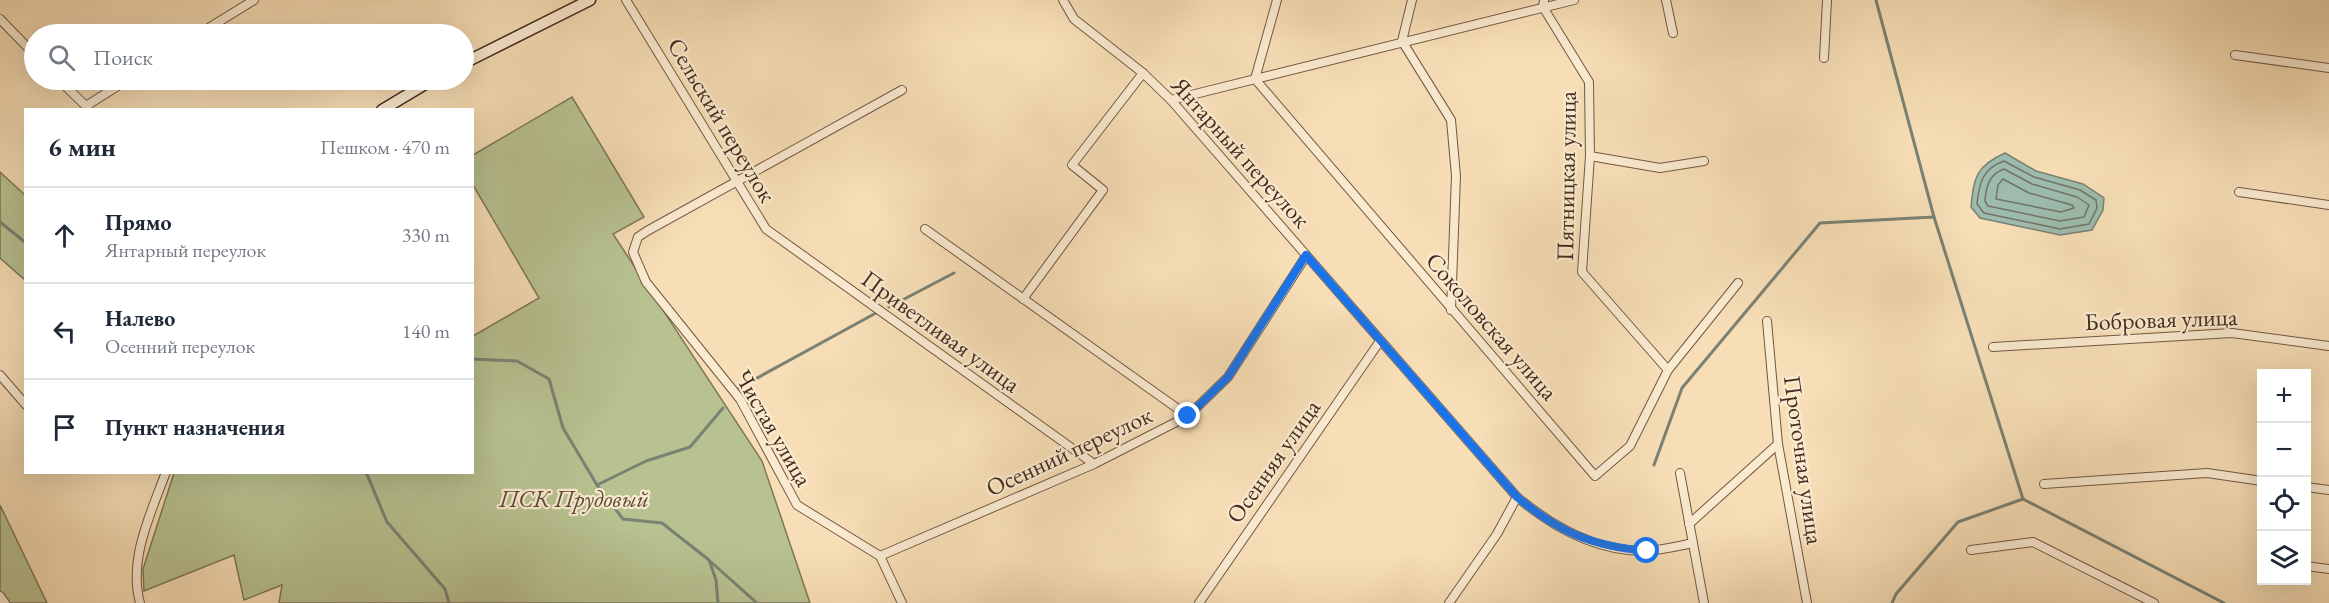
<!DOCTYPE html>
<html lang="ru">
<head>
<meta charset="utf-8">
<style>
	body { margin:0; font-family:"EB Garamond",serif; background:#f2f2f3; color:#1f2937 }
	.controls { position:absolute; right:18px; bottom:18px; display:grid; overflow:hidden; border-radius:0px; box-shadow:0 6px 24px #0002 }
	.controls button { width:54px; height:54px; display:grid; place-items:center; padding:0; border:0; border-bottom:2px solid #e0e1e3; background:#fff; color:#1f2937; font:30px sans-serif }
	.stop { position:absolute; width:18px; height:18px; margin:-14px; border:4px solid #1a73e8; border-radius:50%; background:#fff }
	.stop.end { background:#1a73e8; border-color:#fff; box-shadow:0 2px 6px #0008 }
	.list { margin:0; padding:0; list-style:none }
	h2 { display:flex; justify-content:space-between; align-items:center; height:78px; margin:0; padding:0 24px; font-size:26px }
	h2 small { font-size:20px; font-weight:400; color:#747a83 }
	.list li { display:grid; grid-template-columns:39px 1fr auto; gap:18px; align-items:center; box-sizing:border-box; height:96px; padding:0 24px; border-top:2px solid #e0e1e3 }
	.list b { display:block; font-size:22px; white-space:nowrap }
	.list p { margin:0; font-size:20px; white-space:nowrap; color:#747a83 }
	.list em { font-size:20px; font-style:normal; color:#747a83 }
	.icon { flex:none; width:33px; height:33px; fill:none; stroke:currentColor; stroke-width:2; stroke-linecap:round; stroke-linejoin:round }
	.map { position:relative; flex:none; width:2329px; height:603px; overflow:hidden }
	.search { position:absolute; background:#fff; box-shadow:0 6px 24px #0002; left:24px; top:24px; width:450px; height:66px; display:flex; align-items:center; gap:15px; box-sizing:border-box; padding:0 21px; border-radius:33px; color:#747a83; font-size:22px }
	.panel { position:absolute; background:#fff; box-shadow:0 6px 24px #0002; left:24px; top:108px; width:450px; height:366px; border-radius:0px }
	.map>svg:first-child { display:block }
	.green { fill:#b8c291; stroke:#7e7757; stroke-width:1.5 }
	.water { fill:#9dbcae; stroke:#7a8274; stroke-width:1.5 }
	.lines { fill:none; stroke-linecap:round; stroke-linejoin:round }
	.shore { stroke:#717466; stroke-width:1.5 }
	.stream { stroke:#7a8274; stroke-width:3 }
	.street-casing { stroke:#725843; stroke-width:10 }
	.secondary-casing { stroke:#452c1d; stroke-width:13 }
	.street { stroke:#faead0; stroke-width:8 }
	.secondary { stroke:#faead0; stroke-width:10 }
	.route { stroke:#1a73e8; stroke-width:8 }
	.labels { text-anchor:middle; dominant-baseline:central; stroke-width:4.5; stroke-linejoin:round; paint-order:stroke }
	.street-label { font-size:24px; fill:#452c1d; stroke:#faead0 }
	.park-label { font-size:24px; font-style:italic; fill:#5c4a34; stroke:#faead0 }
</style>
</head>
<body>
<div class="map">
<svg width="2329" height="603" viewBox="0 0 2329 603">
	<rect width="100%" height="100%" fill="#f7deb6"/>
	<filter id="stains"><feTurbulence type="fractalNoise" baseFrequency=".00333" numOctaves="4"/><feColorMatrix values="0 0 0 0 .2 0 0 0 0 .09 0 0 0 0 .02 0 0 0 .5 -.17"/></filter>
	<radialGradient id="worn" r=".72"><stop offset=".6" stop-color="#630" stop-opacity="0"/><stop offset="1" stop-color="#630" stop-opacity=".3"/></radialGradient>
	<g class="green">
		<polygon points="572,97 644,217 613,234 762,461 810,603 279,603 282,585 244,600 234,555 144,591 143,569 174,473 472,472 473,336 539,298 473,185 473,155"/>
		<polygon points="0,172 25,195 25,280 0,258"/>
		<polygon points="0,505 47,603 0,603"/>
	</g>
	<path class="water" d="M2005,153L2036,171L2083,184L2104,198L2103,210L2092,230L2060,235L1980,218L1971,207C1974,177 1976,166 2005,153Z"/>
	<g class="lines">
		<g class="shore">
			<path d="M2004,161L2034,177L2080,190L2096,200L2097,208L2089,224L2060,229L1984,213L1977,204C1979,183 1983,168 2004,161Z"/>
			<path d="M2004,169L2032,184L2077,197L2089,205L2084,217L2060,221L1988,206L1985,201C1986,187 1989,174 2004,169Z"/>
			<polygon points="2003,179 2029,193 2072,205 2074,208 2061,212 1996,199 1998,185"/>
		</g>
		<g class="stream">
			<polyline points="1876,0 1934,217 2023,499 2224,603"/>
			<polyline points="0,222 26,243"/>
			<polyline points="889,307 954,273"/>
			<polyline points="472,359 517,361 549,379 563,428 597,485 623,519 662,523 709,560 716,580 718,603"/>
			<polyline points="737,389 876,313"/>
			<polyline points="1654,465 1682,388 1820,223 1934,217"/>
			<polyline points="366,472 387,522 445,589 449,603"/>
			<polyline points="597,485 646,461 690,447 723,408"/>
			<polyline points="711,562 757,603"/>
			<polyline points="1892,603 1896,594 1958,522 2023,499"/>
		</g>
		<defs>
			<g id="street">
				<polyline points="626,0 766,229 1094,464"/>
				<polyline points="1063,0 1074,19 1143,73"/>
				<polyline points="1277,0 1255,79 1595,476 1630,446 1668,370 1738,283"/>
				<polyline points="1412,0 1402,41 1451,120 1456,176 1451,310"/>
				<polyline points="1544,0 1543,7 1589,82 1590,156 1582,272 1668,370"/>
				<polyline points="1666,0 1673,33"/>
				<polyline points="0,19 34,54"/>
				<polyline points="199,34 254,0"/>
				<polyline points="2235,55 2329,68"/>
				<polyline points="1824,58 1827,0"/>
				<polyline points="59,80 88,108"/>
				<polyline points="902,90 647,231 638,237 633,252 646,282 740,399 797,505 880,556 902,603"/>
				<polyline points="1171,100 1574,0"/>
				<polyline points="86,106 127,80"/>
				<polyline points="1590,156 1660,168 1704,161"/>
				<polyline points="2239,192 2329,205"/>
				<polyline points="925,229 1188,416"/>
				<path d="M1023,299L1103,190L1072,165L1143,73L1171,100L1517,497C1554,528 1598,552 1647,551C1662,550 1678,546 1693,543"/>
				<polyline points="1767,321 1778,444 1807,603"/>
				<polyline points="1993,347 2232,333 2329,346"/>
				<polyline points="0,375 26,405"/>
				<polyline points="1680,473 1704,603"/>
				<polyline points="2044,484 2207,473 2262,481"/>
				<polyline points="2306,487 2329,490"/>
				<polyline points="1689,524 1778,444"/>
				<polyline points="1971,550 2033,542 2154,603"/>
				<polyline points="880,556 1094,464 1188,416 1228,377 1306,256"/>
				<polyline points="2306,566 2329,569"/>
				<polyline points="0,596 5,603"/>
				<path d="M140,603C128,559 151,513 166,472"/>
				<polyline points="1199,603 1380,341"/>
				<polyline points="1449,603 1497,534 1517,497"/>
			</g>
			<g id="secondary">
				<polyline points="464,63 590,0"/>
				<polyline points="382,110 432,80"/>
			</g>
		</defs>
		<use href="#street" class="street-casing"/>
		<use href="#secondary" class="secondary-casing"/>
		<use href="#street" class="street"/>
		<use href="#secondary" class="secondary"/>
	</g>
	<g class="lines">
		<path class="route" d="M1188,416L1228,377L1306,255L1517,497C1560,533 1592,546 1647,551"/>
	</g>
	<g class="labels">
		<g class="street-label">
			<text transform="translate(722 120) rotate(59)">Сельский переулок</text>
			<text transform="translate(1241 152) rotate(48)">Янтарный переулок</text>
			<text transform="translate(1566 176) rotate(-89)">Пятницкая улица</text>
			<text transform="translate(2161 319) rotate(-2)">Бобровая улица</text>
			<text transform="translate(1492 326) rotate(49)">Соколовская улица</text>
			<text transform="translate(941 331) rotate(36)">Приветливая улица</text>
			<text transform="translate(774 428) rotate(60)">Чистая улица</text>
			<text transform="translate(1069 451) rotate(-25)">Осенний переулок</text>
			<text transform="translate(1804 460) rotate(82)">Проточная улица</text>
			<text transform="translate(1273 461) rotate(-55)">Осенняя улица</text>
		</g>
		<g class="park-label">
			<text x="574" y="498">ПСК Прудовый</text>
		</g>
	</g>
	<rect width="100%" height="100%" filter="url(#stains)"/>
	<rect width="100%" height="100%" fill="url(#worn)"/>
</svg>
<div class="controls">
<button>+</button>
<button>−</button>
<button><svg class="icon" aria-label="locate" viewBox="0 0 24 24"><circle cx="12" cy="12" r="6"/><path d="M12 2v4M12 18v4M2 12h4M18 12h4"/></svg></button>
<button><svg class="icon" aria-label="layers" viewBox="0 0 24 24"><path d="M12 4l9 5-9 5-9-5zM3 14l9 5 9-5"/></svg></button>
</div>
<div class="stop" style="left:1647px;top:551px"></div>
<div class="stop end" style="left:1188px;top:416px"></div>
<div class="search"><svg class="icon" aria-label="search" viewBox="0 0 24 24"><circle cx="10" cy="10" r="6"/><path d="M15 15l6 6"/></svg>Поиск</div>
<section class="panel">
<h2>6 мин<small>Пешком · 470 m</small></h2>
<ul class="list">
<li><svg class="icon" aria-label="ahead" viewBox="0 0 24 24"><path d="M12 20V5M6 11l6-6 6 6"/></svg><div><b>Прямо</b><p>Янтарный переулок</p></div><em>330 m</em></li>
<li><svg class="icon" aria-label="left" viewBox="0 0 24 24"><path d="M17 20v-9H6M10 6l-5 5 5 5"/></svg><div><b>Налево</b><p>Осенний переулок</p></div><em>140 m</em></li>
<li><svg class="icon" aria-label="arrive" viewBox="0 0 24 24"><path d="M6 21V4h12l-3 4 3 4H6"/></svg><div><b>Пункт назначения</b></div></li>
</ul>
</section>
</div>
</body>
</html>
